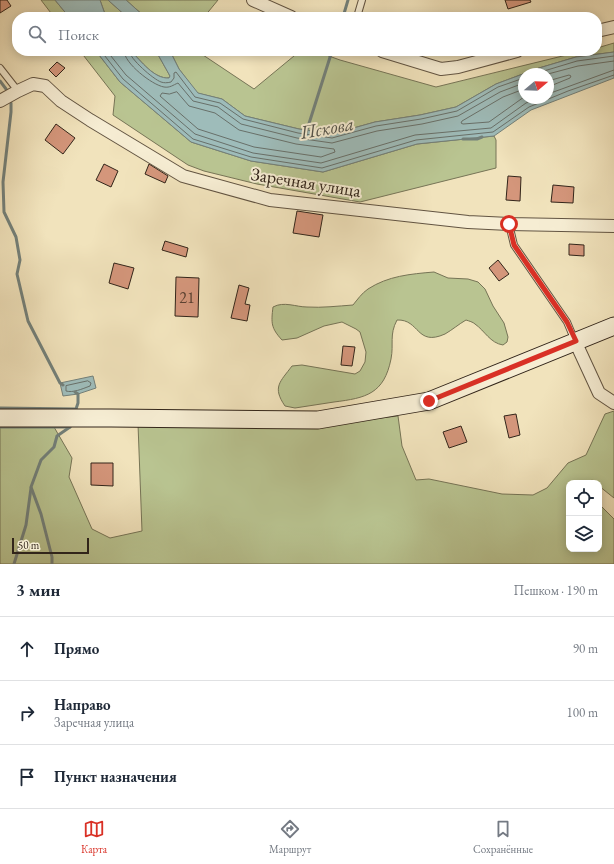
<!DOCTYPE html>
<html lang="ru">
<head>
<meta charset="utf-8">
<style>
	body { margin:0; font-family:"EB Garamond",serif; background:#f2f2f3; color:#1f2937 }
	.controls { position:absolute; right:12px; bottom:12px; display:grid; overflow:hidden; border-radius:8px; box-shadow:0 2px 10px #0003 }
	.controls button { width:36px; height:36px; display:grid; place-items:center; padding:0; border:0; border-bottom:1px solid #e0e1e3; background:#fff; color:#1f2937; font:20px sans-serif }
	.compass { position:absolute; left:518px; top:68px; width:36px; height:36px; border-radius:50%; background:#fff; box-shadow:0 2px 10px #0003; rotate:71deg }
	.scale { position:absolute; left:12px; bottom:10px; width:77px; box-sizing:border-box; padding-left:4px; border:2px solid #32251a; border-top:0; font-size:11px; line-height:14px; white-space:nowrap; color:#32251a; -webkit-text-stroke:3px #f6edd3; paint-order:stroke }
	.stop { position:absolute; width:12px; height:12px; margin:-9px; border:3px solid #d93025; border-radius:50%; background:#fff }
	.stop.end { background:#d93025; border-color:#fff; box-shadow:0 1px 4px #0008 }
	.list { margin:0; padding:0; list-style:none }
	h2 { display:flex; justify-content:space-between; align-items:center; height:52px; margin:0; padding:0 16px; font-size:17px }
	h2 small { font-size:13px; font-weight:400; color:#747a83 }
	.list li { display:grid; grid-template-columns:26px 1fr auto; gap:12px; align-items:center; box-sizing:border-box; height:64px; padding:0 16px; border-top:1px solid #e0e1e3 }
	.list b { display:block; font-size:15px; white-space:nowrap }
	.list p { margin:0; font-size:13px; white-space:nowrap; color:#747a83 }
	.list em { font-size:13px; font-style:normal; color:#747a83 }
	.icon { flex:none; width:22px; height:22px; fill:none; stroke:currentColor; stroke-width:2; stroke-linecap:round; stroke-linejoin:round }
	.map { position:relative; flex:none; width:614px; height:564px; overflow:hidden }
	.search { position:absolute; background:#fff; box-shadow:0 2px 10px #0003; left:12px; right:12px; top:12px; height:44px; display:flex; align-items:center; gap:10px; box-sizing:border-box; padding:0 14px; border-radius:16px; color:#747a83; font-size:15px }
	.sheet { height:244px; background:#fff }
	nav { display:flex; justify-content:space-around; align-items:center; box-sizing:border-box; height:56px; border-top:1px solid #e0e1e3; background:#fff; font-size:11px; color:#747a83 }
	nav a { display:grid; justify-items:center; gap:2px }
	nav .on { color:#d93025 }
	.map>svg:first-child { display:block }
	.green { fill:#b9c491; stroke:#767456 }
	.water { fill:#9ebcba; stroke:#73807a; fill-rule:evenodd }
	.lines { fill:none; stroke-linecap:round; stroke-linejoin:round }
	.shore { stroke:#68706a; stroke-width:1 }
	.stream { stroke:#73807a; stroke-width:3 }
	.building { fill:#d4967b; stroke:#32251a }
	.lane-casing { stroke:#625442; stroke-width:8 }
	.street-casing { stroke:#625442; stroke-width:14 }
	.secondary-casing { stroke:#32251a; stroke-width:19 }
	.lane { stroke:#f6edd3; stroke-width:6 }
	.street { stroke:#f6edd3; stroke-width:12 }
	.secondary { stroke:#f6edd3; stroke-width:17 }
	.route { stroke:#d93025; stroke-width:5 }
	.labels { text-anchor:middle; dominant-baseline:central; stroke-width:4; stroke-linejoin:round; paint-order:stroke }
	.number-label { font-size:16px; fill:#5a4132 }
	.street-label { font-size:18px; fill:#32251a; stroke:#f6edd3 }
	.water-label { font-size:19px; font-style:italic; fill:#52524a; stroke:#f6edd3 }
</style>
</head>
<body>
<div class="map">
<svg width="614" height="564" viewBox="0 0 614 564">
	<rect width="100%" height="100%" fill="#f1e3bc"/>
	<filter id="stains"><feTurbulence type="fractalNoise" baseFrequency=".005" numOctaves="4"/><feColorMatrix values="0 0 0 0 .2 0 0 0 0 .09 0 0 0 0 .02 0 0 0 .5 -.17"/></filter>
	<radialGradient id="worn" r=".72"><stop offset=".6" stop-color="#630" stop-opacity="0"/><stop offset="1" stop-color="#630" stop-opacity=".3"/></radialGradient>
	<g class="green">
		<polygon points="41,0 55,0 69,17 54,17"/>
		<polygon points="100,0 108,0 127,17 106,17"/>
		<polygon points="126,0 218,0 204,17 145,17"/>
		<polygon points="614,43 614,52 576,57 539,68 496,84 456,107 420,115 375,122 332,134 299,129 245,116 222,99 197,93 179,69 170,51 197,51 254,89 300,51 315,51 340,60 436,87 583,51 597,51 597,48"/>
		<polygon points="80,51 96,51 120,82 191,142 251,161 323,172 417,144 494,136 496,140 496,168 360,202 257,184 204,171 188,165 113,115 115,96"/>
		<path d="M131,51H156L170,76L169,78C154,79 141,61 131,51Z"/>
		<path d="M434,272L448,278L468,279L478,282L485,289L493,306L504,323L508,337L507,342L503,345C490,343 485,331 475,324C473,322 469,321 466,320C459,324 452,330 445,334C416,347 420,319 397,320C389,335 394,344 391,359C384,394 366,398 334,402C321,404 308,406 295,408L285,406C272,387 280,382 292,366L302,365L355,374L360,371L365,362L366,352L360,332L356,329L342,322L324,326L297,338L282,340C271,328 271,323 273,307C284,301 296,307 307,307C322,308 338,306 353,305C357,300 362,293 368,289C388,276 410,274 434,272Z"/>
		<polygon points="614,411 614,498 599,486 599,483 596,483 592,480 588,483 569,483 569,549 599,549 599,504 614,519 614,564 0,564 0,426 54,427 72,458 69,477 92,529 110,538 142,531 138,424 310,426 398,416 402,446 416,480 429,479 502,494 533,495 547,488 568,463 586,455 605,414"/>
	</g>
	<g class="water">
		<polygon points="55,0 100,0 106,17 69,17"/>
		<polygon points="108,0 126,0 145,17 127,17"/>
		<path d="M96,51H131C141,61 154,79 169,78L170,76L156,51H170L179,69L198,93L222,99L245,116L299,129L332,134L375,122L420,115L456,107L496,84L539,68L576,57L614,52V78L531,110L494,136L417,144L323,172L251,161L191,142L120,82ZM524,74H548V98H524Z"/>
		<polygon points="93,376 96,388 78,394 63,396 60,383"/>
	</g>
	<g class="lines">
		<g class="shore">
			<polyline points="101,51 123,79 193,139 251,157 322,168 416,140 493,132 529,107 568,91 614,75"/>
			<polyline points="107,51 126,75 195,134 253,153 321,163 415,135 491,128 526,103 537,98"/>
			<path d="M124,51C124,63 152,85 164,87C170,88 173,85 178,83L193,101L218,107L241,124L297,138L332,143L377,131L422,124L458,116L500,92L524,83"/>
			<path d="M129,51C130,59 153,79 161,82C164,83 167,83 171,82L174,78V73L176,72L195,97L220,103L243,119L298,133L332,138L376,126L421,119L457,111L498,87L524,78"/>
			<polyline points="534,74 577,61 614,56"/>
			<polyline points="548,74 578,66 614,61"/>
			<polyline points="548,81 569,75 571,76 570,78 548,87"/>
			<polyline points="524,89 503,97 462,121 461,123 463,124 489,122 524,97"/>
			<polygon points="177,92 189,106 215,113 239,130 296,144 334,149 335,152 321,157 254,147 198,129 160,96 162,93 169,94"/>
			<polyline points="548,94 614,70"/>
			<path d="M88,381L91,383L90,386C82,389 73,393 66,391V386Z"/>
		</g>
		<g class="stream">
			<polyline points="343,17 348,0"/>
			<polyline points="0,81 6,89"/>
			<polyline points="11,103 11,112 3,182 4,212 16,237 20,260 17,274 28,321 60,383 63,385"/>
			<polyline points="306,133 332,51"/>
			<polyline points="463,139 477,139 482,137"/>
			<polyline points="0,408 76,409 78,403 78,394 75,392"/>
			<polyline points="0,427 70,427"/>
			<polyline points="14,564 26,525 31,488"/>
			<polyline points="52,564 52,557 41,514 31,487 41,460 54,447 57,436 70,427"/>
		</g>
	</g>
	<g class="building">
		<polygon points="0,0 7,0 11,6 0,13"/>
		<polygon points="505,0 530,0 531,2 508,9"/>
		<polygon points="57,62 65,68 56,77 49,70"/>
		<polygon points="56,124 75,138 63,154 45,140"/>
		<polygon points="104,164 118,171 111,187 96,180"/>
		<polygon points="149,164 168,176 165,183 145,174"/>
		<polygon points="508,176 521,177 520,201 506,200"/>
		<polygon points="553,185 574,187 573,203 551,202"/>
		<polygon points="297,211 323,215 319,237 293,233"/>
		<polygon points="165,241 188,248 186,257 162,250"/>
		<polygon points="569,244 584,245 584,256 569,255"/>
		<polygon points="498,260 509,274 499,281 489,268"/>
		<polygon points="114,263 134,268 128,289 109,283"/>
		<polygon points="176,277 199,278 198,317 175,316"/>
		<polygon points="239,285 249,288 245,304 250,305 247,321 231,318"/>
		<polygon points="343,346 355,347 352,366 341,365"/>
		<polygon points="516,414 520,435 509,438 504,416"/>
		<polygon points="461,426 467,442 449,448 443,432"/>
		<polygon points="91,463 113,463 113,486 91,485"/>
	</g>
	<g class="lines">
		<defs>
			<g id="lane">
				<polyline points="357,17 362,0"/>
				<polyline points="0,68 18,91"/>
				<polyline points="509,224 514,245 567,322 575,341"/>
			</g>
			<g id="street">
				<polyline points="253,0 291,17"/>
				<polyline points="597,31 614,27"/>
				<polyline points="382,51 441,69 458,67 517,51"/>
				<polyline points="0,101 18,91 33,84 45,86 61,101 90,120 183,176 270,200 468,222 509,224 614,226"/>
				<polyline points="575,341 599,393 614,403"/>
			</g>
			<polyline id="secondary" points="0,418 111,418 318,420 429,401 614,326"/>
		</defs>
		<use href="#lane" class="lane-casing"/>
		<use href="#street" class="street-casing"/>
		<use href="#secondary" class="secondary-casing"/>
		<use href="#lane" class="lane"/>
		<use href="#street" class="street"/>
		<use href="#secondary" class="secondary"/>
	</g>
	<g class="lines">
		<polyline class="route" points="429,401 576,341 567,322 514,245 509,224"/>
	</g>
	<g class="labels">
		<g class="number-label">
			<text x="187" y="297">21</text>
		</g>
		<g class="street-label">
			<text transform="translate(306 182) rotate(9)">Заречная улица</text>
		</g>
		<g class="water-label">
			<text transform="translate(327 128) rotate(-10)">Пскова</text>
		</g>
	</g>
	<rect width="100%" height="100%" filter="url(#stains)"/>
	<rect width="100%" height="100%" fill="url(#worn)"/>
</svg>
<div class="controls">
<button><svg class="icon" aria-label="locate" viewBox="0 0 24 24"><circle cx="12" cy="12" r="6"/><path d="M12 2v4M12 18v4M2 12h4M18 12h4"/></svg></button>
<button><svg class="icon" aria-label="layers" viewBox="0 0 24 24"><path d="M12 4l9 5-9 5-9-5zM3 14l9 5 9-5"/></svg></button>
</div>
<svg class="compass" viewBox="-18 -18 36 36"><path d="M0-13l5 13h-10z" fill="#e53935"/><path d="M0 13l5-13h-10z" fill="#747a83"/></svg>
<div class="scale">50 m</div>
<div class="stop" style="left:509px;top:224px"></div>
<div class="stop end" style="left:429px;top:401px"></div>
<div class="search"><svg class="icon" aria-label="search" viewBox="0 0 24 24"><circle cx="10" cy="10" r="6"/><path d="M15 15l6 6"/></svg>Поиск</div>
</div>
<section class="sheet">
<h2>3 мин<small>Пешком · 190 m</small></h2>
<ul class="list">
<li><svg class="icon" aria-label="ahead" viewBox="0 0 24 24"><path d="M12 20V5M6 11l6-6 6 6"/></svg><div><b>Прямо</b></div><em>90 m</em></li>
<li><svg class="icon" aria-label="right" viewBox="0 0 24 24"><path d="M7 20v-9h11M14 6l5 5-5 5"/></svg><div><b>Направо</b><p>Заречная улица</p></div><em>100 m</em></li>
<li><svg class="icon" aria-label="arrive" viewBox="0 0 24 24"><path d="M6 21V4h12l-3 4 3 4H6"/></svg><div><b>Пункт назначения</b></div></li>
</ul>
</section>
<nav>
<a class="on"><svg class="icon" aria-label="map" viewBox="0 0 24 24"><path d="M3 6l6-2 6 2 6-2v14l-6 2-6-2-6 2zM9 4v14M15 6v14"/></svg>Карта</a>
<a><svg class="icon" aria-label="directions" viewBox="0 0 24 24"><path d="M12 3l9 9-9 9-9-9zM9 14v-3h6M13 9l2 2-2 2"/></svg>Маршрут</a>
<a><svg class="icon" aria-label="saved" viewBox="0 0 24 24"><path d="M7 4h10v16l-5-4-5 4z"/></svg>Сохранённые</a>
</nav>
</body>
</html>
